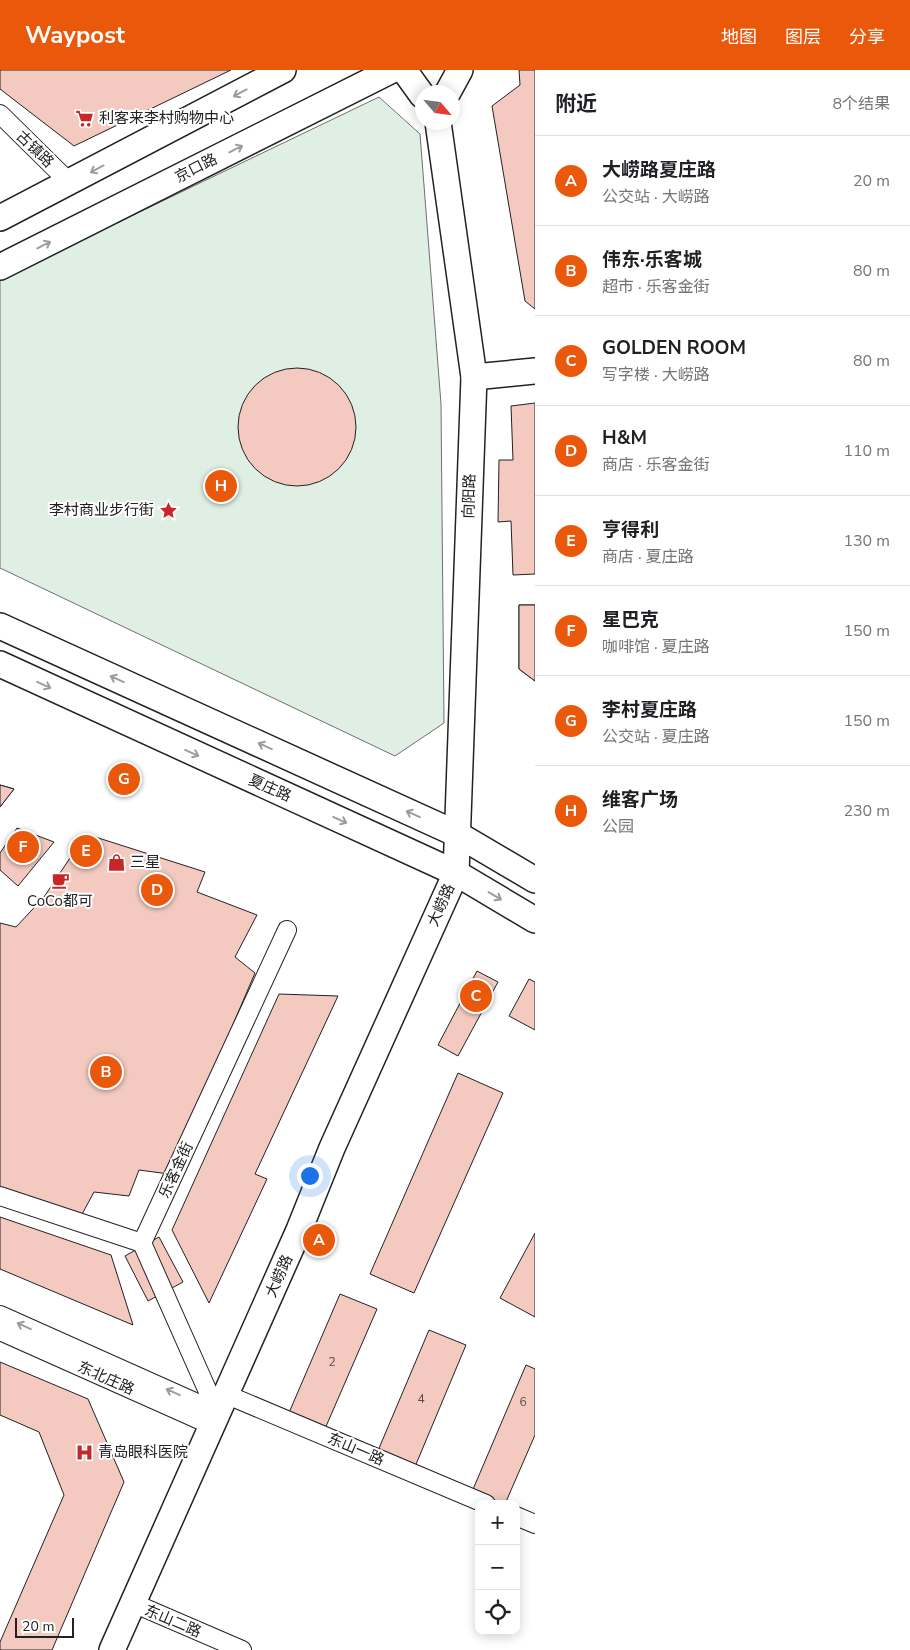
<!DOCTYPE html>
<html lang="zh">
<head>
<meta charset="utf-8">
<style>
	body { margin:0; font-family:"Nunito Sans","Noto Sans SC",sans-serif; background:#f2f2f2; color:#202124 }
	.controls { position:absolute; right:15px; bottom:15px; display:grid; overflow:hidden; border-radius:10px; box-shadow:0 2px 12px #0003 }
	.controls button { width:45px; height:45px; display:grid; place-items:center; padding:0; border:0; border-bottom:1px solid #e0e0e0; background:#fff; color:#202124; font:25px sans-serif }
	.compass { position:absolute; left:415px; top:15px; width:45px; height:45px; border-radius:50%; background:#fff; box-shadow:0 2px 12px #0003; rotate:118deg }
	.scale { position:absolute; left:15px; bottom:12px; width:59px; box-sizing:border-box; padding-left:5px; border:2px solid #222; border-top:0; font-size:14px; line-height:18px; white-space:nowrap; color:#222; -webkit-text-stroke:4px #fff; paint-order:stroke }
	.you { position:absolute; left:309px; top:1105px; width:18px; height:18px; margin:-12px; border:4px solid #fff; border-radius:50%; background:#1a73e8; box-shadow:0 0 0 8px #1a73e833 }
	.badge { display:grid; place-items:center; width:32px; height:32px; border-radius:50%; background:#ea580c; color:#fff; font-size:16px; font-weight:700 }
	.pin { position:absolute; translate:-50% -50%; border:2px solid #fff; box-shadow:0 1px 5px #0006 }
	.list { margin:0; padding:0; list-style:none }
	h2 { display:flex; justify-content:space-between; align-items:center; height:65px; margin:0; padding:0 20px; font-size:21px }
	h2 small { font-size:16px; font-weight:400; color:#757577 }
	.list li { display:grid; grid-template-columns:32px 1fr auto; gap:15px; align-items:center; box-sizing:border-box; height:90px; padding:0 20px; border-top:1px solid #e0e0e0 }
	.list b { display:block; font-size:19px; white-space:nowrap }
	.list p { margin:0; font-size:16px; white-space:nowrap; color:#757577 }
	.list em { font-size:16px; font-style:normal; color:#757577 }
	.icon { flex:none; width:28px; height:28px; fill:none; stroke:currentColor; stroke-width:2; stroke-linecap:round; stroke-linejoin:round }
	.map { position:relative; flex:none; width:535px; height:1580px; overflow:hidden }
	header { display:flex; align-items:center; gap:30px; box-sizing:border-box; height:70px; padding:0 25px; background:#ea580c; color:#fff }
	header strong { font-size:24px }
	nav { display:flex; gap:28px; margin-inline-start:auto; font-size:18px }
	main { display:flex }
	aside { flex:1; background:#fff }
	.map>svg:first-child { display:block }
	.green { fill:#e0efe3; stroke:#6f6f6f }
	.building { fill:#f3c9c0; stroke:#222 }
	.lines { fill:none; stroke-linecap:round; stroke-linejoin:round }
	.street-casing { stroke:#222; stroke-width:20 }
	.secondary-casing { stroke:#222; stroke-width:28 }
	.street { stroke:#fff; stroke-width:18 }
	.secondary { stroke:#fff; stroke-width:25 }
	.oneway { stroke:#9c9c9c }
	.labels { text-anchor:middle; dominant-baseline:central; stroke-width:4; stroke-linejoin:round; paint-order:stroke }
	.number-label { font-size:12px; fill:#564c4a }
	.poi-label { font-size:15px; fill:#222; stroke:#fff; text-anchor:start }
	.street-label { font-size:15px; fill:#222; stroke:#fff }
</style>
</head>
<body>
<header>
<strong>Waypost</strong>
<nav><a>地图</a><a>图层</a><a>分享</a></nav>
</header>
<main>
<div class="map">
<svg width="535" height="1580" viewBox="0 0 535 1580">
	<rect width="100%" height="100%" fill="#fff"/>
	<polygon class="green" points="379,27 420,64 441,334 444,653 395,686 0,498 0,209"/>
	<g class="building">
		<polygon points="0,0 231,0 74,76 0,19"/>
		<polygon points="519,0 535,0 535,239 525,231 492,36 520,15"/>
		<circle cx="297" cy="357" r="59"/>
		<polygon points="535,333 535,504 513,505 511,451 498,452 499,390 513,390 511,336"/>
		<polygon points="519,535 535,535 535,611 519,599"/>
		<polygon points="519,535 535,535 535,611 519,599"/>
		<polygon points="0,715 14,719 0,737"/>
		<polygon points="0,715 14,719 0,737"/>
		<polygon points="17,758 54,772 18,816 0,800 0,783"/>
		<polygon points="86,764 205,802 197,822 257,845 235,887 255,903 169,1104 139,1100 129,1126 94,1122 81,1146 0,1120 0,853 16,857 44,827"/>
		<polygon points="477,901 498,912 458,986 438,975"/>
		<polygon points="529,909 535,912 535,960 509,946"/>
		<polygon points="279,924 338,926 255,1104 267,1109 209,1233 172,1160"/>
		<polygon points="458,1003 503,1023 414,1223 370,1204"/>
		<polygon points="0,1147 111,1185 133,1255 0,1199"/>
		<polygon points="535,1163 535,1247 500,1228"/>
		<polygon points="159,1167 183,1212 148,1231 125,1186"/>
		<polygon points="340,1224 377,1239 324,1361 288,1345"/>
		<polygon points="429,1260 466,1275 414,1399 377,1383"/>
		<polygon points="0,1292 88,1329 124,1412 52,1580 0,1580 0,1572 64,1425 39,1362 0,1345"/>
		<polygon points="526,1295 535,1299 535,1365 505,1434 495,1434 471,1424"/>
	</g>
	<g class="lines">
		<defs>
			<g id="street">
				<polyline points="0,44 70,113"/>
				<polyline points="0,1126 142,1173"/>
				<polyline points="0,1245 217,1342"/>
				<polyline points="0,1261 211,1355"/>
				<polyline points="225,1324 486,1434"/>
				<polyline points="217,1342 142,1173 287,860"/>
				<polyline points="516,1446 535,1454"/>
				<polyline points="133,1533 242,1580"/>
			</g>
			<g id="secondary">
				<polyline points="404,0 422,25"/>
				<polyline points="448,22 460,0"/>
				<polyline points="0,148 283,0"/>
				<polyline points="0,197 392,0"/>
				<polyline points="474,307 535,301"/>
				<polyline points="0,556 457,764 535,810"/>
				<polyline points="0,594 456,803 535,850"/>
				<polyline points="112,1580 299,1160 332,1078 456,803 474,307 438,52"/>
			</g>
		</defs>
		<use href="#street" class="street-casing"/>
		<use href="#secondary" class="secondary-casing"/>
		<use href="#street" class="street"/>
		<use href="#secondary" class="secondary"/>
	</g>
	<defs><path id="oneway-shaft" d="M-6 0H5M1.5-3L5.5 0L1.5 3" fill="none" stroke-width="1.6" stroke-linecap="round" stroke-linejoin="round" transform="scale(1.25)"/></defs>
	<g class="oneway">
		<use href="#oneway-shaft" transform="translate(240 23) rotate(152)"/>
		<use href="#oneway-shaft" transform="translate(236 79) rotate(-27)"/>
		<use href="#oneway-shaft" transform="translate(97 99) rotate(152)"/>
		<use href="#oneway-shaft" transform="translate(44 175) rotate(-27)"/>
		<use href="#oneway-shaft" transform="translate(117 609) rotate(-156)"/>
		<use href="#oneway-shaft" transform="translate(44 615) rotate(25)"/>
		<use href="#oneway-shaft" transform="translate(265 676) rotate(-156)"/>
		<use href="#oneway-shaft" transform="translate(192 683) rotate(24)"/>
		<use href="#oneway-shaft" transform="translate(413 744) rotate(-156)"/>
		<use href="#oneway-shaft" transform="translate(340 750) rotate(24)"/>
		<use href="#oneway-shaft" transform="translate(495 826) rotate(31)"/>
		<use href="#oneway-shaft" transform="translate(24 1256) rotate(-156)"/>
		<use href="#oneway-shaft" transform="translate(173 1322) rotate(-156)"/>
	</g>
	<defs>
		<symbol id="supermarket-bare" viewBox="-9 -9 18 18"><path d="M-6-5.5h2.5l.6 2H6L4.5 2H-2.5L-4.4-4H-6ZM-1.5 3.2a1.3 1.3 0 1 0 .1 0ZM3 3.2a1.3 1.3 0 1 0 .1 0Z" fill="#c62828" stroke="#fff" stroke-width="2.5" paint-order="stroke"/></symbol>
		<symbol id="sight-bare" viewBox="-9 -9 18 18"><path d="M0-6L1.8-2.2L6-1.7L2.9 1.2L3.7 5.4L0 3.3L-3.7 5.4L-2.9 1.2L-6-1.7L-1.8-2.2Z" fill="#c62828" stroke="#fff" stroke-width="2.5" paint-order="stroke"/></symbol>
		<symbol id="shop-bare" viewBox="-9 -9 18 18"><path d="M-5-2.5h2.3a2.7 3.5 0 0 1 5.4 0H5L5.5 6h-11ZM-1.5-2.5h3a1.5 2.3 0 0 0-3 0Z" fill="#c62828" stroke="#fff" stroke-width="2.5" paint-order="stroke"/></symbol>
		<symbol id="cafe-bare" viewBox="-9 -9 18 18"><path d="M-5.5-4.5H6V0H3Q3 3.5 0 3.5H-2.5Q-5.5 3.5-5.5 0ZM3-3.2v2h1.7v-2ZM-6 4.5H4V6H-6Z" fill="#c62828" stroke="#fff" stroke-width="2.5" paint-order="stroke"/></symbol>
		<symbol id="hospital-bare" viewBox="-9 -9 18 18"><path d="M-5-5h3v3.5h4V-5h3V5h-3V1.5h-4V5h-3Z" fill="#c62828" stroke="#fff" stroke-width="2.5" paint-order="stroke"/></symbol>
	</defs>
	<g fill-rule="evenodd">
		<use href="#supermarket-bare" x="72" y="36" width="25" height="25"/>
		<use href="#sight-bare" x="156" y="428" width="25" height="25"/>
		<use href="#shop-bare" x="104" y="780" width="25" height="25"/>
		<use href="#cafe-bare" x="48" y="798" width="25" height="25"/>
		<use href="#hospital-bare" x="72" y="1370" width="25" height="25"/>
	</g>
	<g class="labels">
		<g class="number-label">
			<text x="332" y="1292">2</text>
			<text x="421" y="1329">4</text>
			<text x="523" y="1332">6</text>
		</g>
		<g class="poi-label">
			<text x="99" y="48">利客来李村购物中心</text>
			<text x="154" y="440" text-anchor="end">李村商业步行街</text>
			<text x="130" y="792">三星</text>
			<text x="60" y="831" text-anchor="middle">CoCo都可</text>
			<text x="98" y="1382">青岛眼科医院</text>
		</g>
		<g class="street-label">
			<text transform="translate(35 79) rotate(44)">古镇路</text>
			<text transform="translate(196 98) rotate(-27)">京口路</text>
			<text transform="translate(469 426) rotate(-88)">向阳路</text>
			<text transform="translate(270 718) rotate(24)">夏庄路</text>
			<text transform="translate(441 835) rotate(-66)">大崂路</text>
			<text transform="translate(176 1100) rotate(-65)">乐客金街</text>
			<text transform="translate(279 1206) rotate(-66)">大崂路</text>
			<text transform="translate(106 1308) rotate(24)">东北庄路</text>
			<text transform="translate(356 1379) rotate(23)">东山一路</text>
			<text transform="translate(173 1551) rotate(23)">东山二路</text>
		</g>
	</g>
</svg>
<div class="controls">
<button>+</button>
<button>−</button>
<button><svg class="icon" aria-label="locate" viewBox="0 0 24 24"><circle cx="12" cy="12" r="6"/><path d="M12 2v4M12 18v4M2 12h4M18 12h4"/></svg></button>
</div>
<svg class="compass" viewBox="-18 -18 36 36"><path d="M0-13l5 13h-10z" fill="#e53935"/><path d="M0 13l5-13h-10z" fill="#757577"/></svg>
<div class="scale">20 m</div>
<div class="you"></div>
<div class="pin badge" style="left:319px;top:1170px">A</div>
<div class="pin badge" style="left:106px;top:1002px">B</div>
<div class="pin badge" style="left:476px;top:926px">C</div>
<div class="pin badge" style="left:157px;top:820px">D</div>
<div class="pin badge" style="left:86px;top:781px">E</div>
<div class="pin badge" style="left:23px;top:777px">F</div>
<div class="pin badge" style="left:124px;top:709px">G</div>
<div class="pin badge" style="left:221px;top:416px">H</div>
</div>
<aside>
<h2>附近<small>8个结果</small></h2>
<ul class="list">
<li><span class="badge">A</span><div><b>大崂路夏庄路</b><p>公交站 · 大崂路</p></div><em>20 m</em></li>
<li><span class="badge">B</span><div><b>伟东·乐客城</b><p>超市 · 乐客金街</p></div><em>80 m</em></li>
<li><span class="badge">C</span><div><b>GOLDEN ROOM</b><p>写字楼 · 大崂路</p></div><em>80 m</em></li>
<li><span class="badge">D</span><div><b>H&amp;M</b><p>商店 · 乐客金街</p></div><em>110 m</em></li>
<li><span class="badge">E</span><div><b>亨得利</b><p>商店 · 夏庄路</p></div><em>130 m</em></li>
<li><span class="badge">F</span><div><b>星巴克</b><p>咖啡馆 · 夏庄路</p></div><em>150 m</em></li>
<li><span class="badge">G</span><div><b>李村夏庄路</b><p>公交站 · 夏庄路</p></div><em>150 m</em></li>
<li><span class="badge">H</span><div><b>维客广场</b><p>公园</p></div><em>230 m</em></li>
</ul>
</aside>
</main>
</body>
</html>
